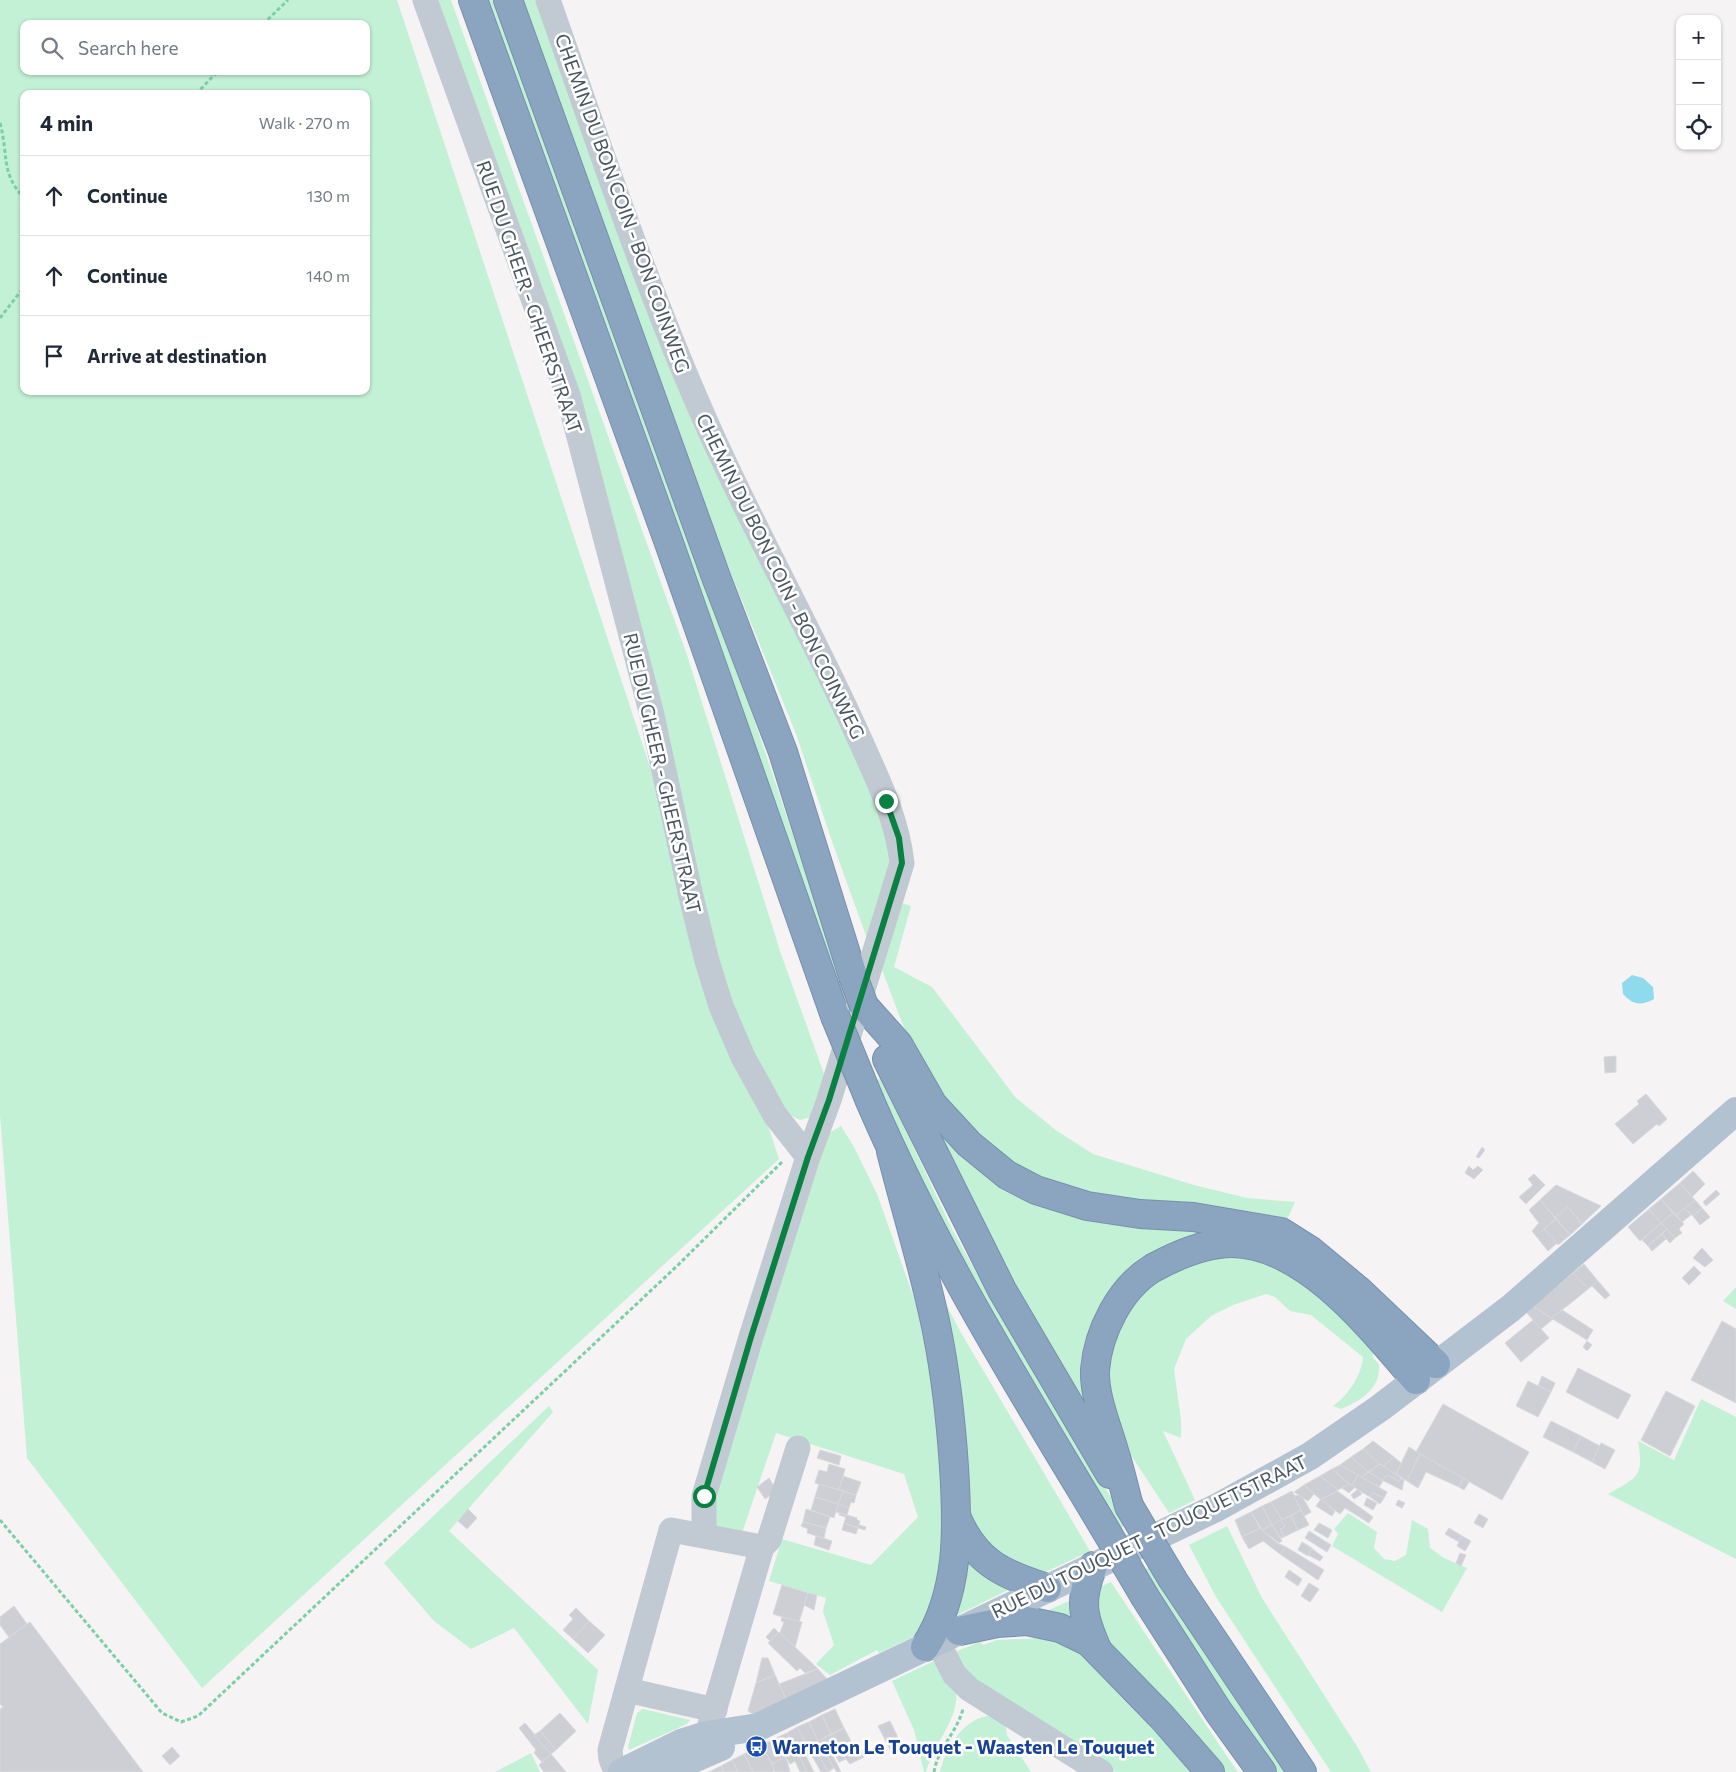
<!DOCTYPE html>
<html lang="en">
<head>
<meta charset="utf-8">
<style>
	body { margin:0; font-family:Commissioner,sans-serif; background:#f6f6f7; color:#1f2937 }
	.controls { position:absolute; right:15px; top:15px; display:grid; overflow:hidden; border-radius:10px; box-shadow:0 1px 4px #0004 }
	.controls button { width:45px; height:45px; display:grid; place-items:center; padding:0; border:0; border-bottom:1px solid #e0e1e3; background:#fff; color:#1f2937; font:25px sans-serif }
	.stop { position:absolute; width:15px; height:15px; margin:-11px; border:4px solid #0b8043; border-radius:50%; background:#fff }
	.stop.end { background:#0b8043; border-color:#fff; box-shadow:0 1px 5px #0008 }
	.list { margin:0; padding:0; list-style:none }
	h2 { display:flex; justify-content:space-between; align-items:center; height:65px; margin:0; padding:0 20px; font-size:21px }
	h2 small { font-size:16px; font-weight:400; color:#747a83 }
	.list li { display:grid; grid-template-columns:32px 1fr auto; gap:15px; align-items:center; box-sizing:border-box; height:80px; padding:0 20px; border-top:1px solid #e0e1e3 }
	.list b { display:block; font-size:19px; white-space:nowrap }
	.list em { font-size:16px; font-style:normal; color:#747a83 }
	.icon { flex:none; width:28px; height:28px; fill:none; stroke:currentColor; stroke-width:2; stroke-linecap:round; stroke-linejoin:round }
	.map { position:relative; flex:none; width:1736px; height:1772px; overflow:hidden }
	.search { position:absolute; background:#fff; box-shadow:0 1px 4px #0004; left:20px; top:20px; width:350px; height:55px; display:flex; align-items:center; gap:12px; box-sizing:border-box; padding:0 18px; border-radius:10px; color:#747a83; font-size:19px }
	.panel { position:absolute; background:#fff; box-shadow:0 1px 4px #0004; left:20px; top:90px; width:350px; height:305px; border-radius:10px }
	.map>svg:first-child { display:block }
	.green { fill:#c3f1d5; fill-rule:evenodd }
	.water { fill:#90daee }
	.building { fill:#cdcfd5; stroke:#d7d9de }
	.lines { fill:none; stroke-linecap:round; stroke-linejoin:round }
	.highway-casing { stroke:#7690ad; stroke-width:30 }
	.path { stroke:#7ad0a6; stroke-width:3; stroke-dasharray:4 2.5; stroke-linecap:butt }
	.minor { stroke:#c1cad2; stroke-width:25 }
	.major { stroke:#b3c2d1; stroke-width:28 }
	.highway { stroke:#8ba5c1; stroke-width:28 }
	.highway-bridge-casing { stroke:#7690ad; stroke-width:30; stroke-linecap:butt }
	.highway-bridge { stroke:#8ba5c1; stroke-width:28 }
	.route { stroke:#0b8043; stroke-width:6 }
	.labels { text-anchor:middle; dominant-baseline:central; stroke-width:5; stroke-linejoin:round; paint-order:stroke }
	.street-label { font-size:19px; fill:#4a5661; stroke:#fff }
	.transit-label { font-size:19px; font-weight:bold; fill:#164399; stroke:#fff; text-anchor:start }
</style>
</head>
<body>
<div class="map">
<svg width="1736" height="1772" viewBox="0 0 1736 1772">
	<rect width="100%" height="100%" fill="#f5f3f3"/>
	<g class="green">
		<path d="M0,0H397L712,955L652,683L433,0H451L687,655L781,954L828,1085L814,1116L800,1120L784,1112L734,1023L779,1159L202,1688L27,1458L0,1115ZM24,24H366V71H24ZM24,94H366V391H24Z"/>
		<polygon points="481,0 494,0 753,716 849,1002 841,1012"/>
		<polygon points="522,0 543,0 895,852 869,944 834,847 796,734 713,529"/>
		<polygon points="899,902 911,906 894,967 932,987 1016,1098 1057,1131 1093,1154 1194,1185 1247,1198 1295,1202 1285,1224 1084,1193 1046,1180 1016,1164 984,1142 930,1084 902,1023 881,967"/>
		<polygon points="881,1078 952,1229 988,1294 1127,1524 1117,1530 1001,1342 871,1083"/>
		<polygon points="926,1108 957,1147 1146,1222 1241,1239 1114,1300 1091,1413 1061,1366 991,1244"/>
		<polygon points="841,1126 854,1147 877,1194 920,1315 932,1369 941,1438 944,1576 923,1632 879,1653 877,1650 830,1675 816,1664 834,1645 823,1611 826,1598 769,1581 782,1539 871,1565 918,1517 904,1474 776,1433 741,1536 712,1530 714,1501 747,1386 829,1133"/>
		<path d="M1242,1256C1263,1262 1284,1268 1302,1281C1328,1300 1351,1327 1373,1351V1358L1379,1364C1381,1389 1361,1400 1341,1409L1333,1406C1348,1396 1362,1374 1363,1357L1311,1315L1290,1311L1275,1297L1266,1294L1233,1305L1211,1316L1186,1339L1174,1369L1181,1420V1438L1163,1431L1195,1500L1169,1513L1119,1437L1108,1408V1354L1132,1304L1156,1280L1209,1257Z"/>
		<polygon points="923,1260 960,1331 1090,1551 1033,1578 973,1538"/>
		<polygon points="1736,1287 1736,1309 1723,1301"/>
		<path d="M1701,1399L1736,1417V1559L1608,1494C1638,1477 1644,1477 1638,1441L1674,1460Z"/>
		<polygon points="549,1406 553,1412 449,1531 598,1670 588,1724 514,1628 471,1649 434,1621 384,1563"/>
		<polygon points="1348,1513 1377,1532 1374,1548 1384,1559 1395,1561 1406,1555 1412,1520 1428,1529 1430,1548 1444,1558 1467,1568 1442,1612 1332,1546 1338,1534 1334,1529"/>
		<polygon points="1227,1526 1262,1598 1358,1748 1371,1772 1331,1772 1216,1597 1189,1545"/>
		<polygon points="962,1551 1014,1587 949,1619"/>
		<polygon points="1150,1566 1289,1772 1276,1772 1260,1751 1141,1573"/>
		<polygon points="1111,1582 1226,1755 1238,1772 1220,1772 1097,1629 1095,1589"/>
		<polygon points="1078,1597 1081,1630 1038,1615"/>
		<polygon points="1044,1638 1062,1642 1084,1653 1194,1772 1116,1772 992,1694 960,1665 957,1651 980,1642 983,1645 997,1640"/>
		<path d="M934,1661C983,1697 938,1731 926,1772H924L914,1730L892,1681Z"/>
		<polygon points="643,1709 690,1720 687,1724 629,1750 628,1747 637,1713"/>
		<path d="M987,1716L1005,1721L1007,1735L1031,1772H940C946,1748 962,1721 987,1716Z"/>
		<polygon points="531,1753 540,1772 495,1772"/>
	</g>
	<path class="water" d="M1632,975L1643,978L1653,987L1654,999C1641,1006 1633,1005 1623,994L1622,983Z"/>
	<g class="building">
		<polygon points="1616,1056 1616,1072 1605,1073 1604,1057"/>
		<polygon points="1646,1094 1667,1119 1659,1126 1657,1124 1633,1144 1615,1124 1639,1104 1637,1101"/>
		<polygon points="1482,1147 1485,1150 1479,1158 1476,1157"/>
		<polygon points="1469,1166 1473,1170 1478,1166 1483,1170 1474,1179 1465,1173"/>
		<polygon points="1693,1171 1705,1184 1692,1197 1680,1183"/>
		<polygon points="1534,1174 1545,1185 1526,1204 1519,1197 1533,1185 1528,1179"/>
		<polygon points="1680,1183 1695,1200 1676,1215 1661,1199"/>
		<polygon points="1556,1185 1601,1206 1582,1224 1568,1207 1555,1217 1540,1200"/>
		<polygon points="1716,1190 1720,1194 1706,1206 1703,1202"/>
		<polygon points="1661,1199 1673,1213 1661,1223 1649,1209"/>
		<polygon points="1540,1200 1556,1219 1544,1229 1557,1243 1548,1251 1532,1231 1539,1223 1529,1210"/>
		<polygon points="1695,1200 1702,1208 1693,1216 1685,1208"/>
		<polygon points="1568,1207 1582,1224 1570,1235 1555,1217"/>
		<polygon points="1685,1208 1691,1215 1682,1222 1676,1215"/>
		<polygon points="1702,1208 1710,1217 1700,1225 1693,1216"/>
		<polygon points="1649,1209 1661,1223 1640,1241 1628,1227"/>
		<polygon points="1673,1213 1684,1224 1679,1229 1682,1233 1675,1238 1661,1223"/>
		<polygon points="1556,1219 1570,1235 1558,1245 1544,1229"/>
		<polygon points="1661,1223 1667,1229 1648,1246 1642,1240"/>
		<polygon points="1667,1229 1675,1238 1670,1243 1662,1234"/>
		<polygon points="1662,1234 1666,1239 1652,1251 1648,1246"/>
		<polygon points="1702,1248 1713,1260 1705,1267 1693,1258"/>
		<polygon points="1584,1264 1598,1281 1588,1289 1573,1273"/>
		<polygon points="1694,1266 1701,1273 1689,1285 1682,1278"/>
		<polygon points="1573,1273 1588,1289 1571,1303 1551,1318 1533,1306"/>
		<polygon points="1598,1281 1610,1295 1605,1299 1592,1286"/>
		<polygon points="1533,1306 1553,1319 1541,1329 1526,1312"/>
		<polygon points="1562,1310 1593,1330 1587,1340 1551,1318"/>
		<polygon points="1533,1320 1549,1338 1521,1362 1505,1343"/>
		<polygon points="1722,1321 1736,1329 1736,1403 1691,1380"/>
		<polygon points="1587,1341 1592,1345 1587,1351 1583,1347"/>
		<polygon points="1578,1368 1631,1395 1618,1419 1566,1392"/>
		<polygon points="1542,1376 1555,1383 1551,1392 1538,1386"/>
		<polygon points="1528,1381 1551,1392 1538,1417 1516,1406"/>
		<polygon points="1666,1391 1695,1406 1670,1456 1641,1440"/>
		<polygon points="1443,1404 1529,1452 1502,1500 1416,1452"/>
		<polygon points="1551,1421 1581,1436 1573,1452 1543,1437"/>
		<polygon points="1581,1436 1600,1446 1592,1462 1573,1452"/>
		<polygon points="1373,1441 1394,1457 1382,1467 1363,1449"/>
		<polygon points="1601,1443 1615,1450 1605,1469 1592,1462"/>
		<polygon points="1409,1447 1420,1454 1407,1481 1396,1474"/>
		<polygon points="1363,1449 1380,1464 1368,1472 1351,1457"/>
		<polygon points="820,1450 841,1456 839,1465 817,1458"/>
		<polygon points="1420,1454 1463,1478 1459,1487 1426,1472 1418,1488 1407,1481"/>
		<polygon points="1351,1457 1368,1472 1361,1477 1340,1465"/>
		<polygon points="1394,1457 1401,1463 1396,1474 1382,1467"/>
		<polygon points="829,1464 845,1469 839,1490 815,1483 819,1470 827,1472"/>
		<polygon points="1380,1464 1401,1478 1399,1482 1388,1475 1382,1480 1369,1472"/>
		<polygon points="1340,1465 1358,1475 1352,1486 1332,1469"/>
		<polygon points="1332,1469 1349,1484 1338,1490 1320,1476"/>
		<polygon points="1369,1472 1383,1481 1379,1487 1361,1477"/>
		<polygon points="1358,1475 1387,1492 1384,1498 1373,1493 1370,1497 1352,1486"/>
		<polygon points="1388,1475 1399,1482 1401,1478 1404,1480 1402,1490 1382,1480"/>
		<polygon points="843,1476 861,1482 856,1495 839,1490"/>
		<polygon points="1320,1476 1338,1490 1321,1500 1304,1485"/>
		<polygon points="769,1478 777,1491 765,1499 757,1487"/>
		<polygon points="1463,1478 1469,1482 1464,1490 1459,1487"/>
		<polygon points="819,1484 843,1491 838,1504 815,1497"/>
		<polygon points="1349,1484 1355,1487 1349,1493 1342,1488"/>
		<polygon points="1304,1485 1314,1494 1308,1501 1294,1492"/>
		<polygon points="1358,1489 1362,1494 1354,1499 1351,1495"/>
		<polygon points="843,1491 856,1495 854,1503 851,1502 849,1508 838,1504"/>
		<polygon points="1292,1491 1301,1510 1282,1520 1271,1502"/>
		<polygon points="1337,1491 1373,1517 1369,1523 1345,1508 1340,1514 1321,1500"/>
		<polygon points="1373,1493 1384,1498 1380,1504 1370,1497"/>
		<polygon points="1298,1495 1303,1498 1311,1512 1304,1516 1294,1496"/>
		<polygon points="815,1497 838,1504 834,1518 811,1510"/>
		<polygon points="1367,1498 1377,1503 1373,1510 1364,1505"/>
		<polygon points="1321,1499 1335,1511 1332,1516 1316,1506"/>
		<polygon points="1398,1500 1405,1503 1402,1508 1396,1505"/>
		<polygon points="1271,1502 1282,1520 1272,1525 1262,1506"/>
		<polygon points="838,1504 849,1508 847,1515 836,1512"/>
		<polygon points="1262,1506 1272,1525 1262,1530 1251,1512"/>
		<polygon points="468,1509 477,1518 467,1529 458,1521"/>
		<polygon points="806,1509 830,1517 826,1528 803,1522"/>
		<polygon points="1301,1510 1309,1525 1298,1530 1291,1516"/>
		<polygon points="1251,1512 1260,1528 1242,1537 1235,1520"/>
		<polygon points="840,1513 857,1518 857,1520 860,1521 858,1528 844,1523 846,1517 839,1515"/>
		<polygon points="1479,1514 1488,1519 1483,1528 1474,1523"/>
		<polygon points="1291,1516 1298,1530 1284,1537 1280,1529 1285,1527 1281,1520"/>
		<polygon points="1281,1520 1285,1527 1280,1529 1284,1537 1281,1538 1272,1525"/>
		<polygon points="803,1522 826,1528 824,1538 807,1533 808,1529 801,1526"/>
		<polygon points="844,1523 858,1528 856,1534 842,1530"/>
		<polygon points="1319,1523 1332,1530 1328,1538 1314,1530"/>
		<polygon points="859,1525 866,1527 865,1530 858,1528"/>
		<polygon points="1272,1525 1282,1541 1279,1543 1262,1530"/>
		<polygon points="1260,1528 1277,1543 1286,1547 1280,1554 1263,1541 1249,1549 1242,1537"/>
		<polygon points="1449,1528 1462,1536 1459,1542 1445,1534"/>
		<polygon points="1309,1531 1331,1545 1327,1552 1305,1538"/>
		<polygon points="816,1536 832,1541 829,1550 814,1545"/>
		<polygon points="1462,1536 1471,1541 1465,1551 1457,1546"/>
		<polygon points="1302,1542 1312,1548 1308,1556 1298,1550"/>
		<polygon points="1286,1547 1324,1570 1318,1580 1280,1554"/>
		<polygon points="1311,1548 1323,1557 1320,1561 1308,1555"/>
		<polygon points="1460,1553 1466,1555 1461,1566 1456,1563"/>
		<polygon points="1289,1570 1302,1579 1298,1586 1285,1577"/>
		<polygon points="1309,1583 1319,1589 1310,1602 1301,1596"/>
		<polygon points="782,1585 808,1593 799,1622 773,1614"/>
		<polygon points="808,1593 817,1595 814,1610 804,1605"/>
		<polygon points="14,1606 27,1624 9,1637 0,1625 0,1617"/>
		<polygon points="576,1608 589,1621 573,1639 563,1630 573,1619 569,1615"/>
		<polygon points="782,1617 802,1622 795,1647 780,1633 784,1622 781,1621"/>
		<polygon points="589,1621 605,1635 588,1653 573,1639"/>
		<polygon points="30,1622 143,1772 0,1772 0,1709 3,1707 0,1704 0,1644"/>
		<polygon points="774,1628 779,1633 770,1641 766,1637"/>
		<polygon points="779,1632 795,1647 818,1669 805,1673 800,1668 797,1671 768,1643"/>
		<polygon points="762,1658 768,1658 775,1675 756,1683"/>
		<polygon points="818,1669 827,1679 786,1699 779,1684"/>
		<polygon points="775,1675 786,1699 753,1714 748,1711 756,1683"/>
		<polygon points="835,1709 844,1728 831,1734 822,1715"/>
		<polygon points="560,1713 576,1731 556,1750 540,1731"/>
		<polygon points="822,1715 831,1734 818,1741 809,1722"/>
		<polygon points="890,1721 904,1750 893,1755 878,1726"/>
		<polygon points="809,1722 818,1741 808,1746 797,1727"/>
		<polygon points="525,1723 551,1754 542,1762 534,1753 536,1750 519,1728"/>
		<polygon points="797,1727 808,1746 797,1752 787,1733"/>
		<polygon points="844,1728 852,1743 845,1747 848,1751 858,1746 864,1757 850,1764 839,1750 831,1735"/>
		<polygon points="540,1731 556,1750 551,1754 534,1735"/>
		<polygon points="787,1733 797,1752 786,1757 776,1738"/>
		<polygon points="831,1735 835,1743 828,1746 841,1772 837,1772 834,1768 818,1741"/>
		<polygon points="776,1738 786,1757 772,1764 762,1745"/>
		<polygon points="818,1741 834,1768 828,1772 813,1744"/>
		<polygon points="813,1744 828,1772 821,1772 811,1754 808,1746"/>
		<polygon points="762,1745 775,1770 772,1772 753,1772 744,1754"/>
		<polygon points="808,1746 811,1754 806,1756 814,1772 807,1772 797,1752"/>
		<polygon points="172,1747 180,1756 170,1765 162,1756"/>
		<polygon points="839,1750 846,1759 839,1762 834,1752"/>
		<polygon points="797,1752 807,1772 800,1772 795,1761 790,1764 786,1757"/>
		<polygon points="551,1754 566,1772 544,1772 539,1765"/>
		<polygon points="744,1754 753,1772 738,1772 732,1760"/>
		<polygon points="786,1757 790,1772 775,1772 772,1764"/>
		<polygon points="732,1760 738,1772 724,1772 721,1766"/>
		<polygon points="721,1766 724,1772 709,1772"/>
	</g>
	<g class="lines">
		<defs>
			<g id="highway">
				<polyline points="473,0 669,543 835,1016"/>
				<polyline points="508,0 716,577 783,752 853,976"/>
				<polyline points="864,1006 898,1044 933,1105 969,1144 1007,1175 1036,1190 1087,1206 1140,1214 1193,1217 1281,1232 1311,1251 1358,1290 1436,1364"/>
				<polyline points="887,1059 1002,1290 1110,1474"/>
				<path d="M870,1101C934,1250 1019,1386 1102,1524"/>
				<path d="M891,1151C906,1211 925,1271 937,1331C946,1376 951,1422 954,1467C958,1529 960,1593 925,1647"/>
				<path d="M1129,1506C1124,1488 1120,1469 1114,1451C1107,1426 1094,1397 1095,1370C1098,1332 1120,1288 1153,1268C1177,1255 1204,1243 1232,1243C1306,1244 1371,1328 1416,1380"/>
				<path d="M956,1516C975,1562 1002,1574 1047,1588"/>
				<path d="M1093,1566C1079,1600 1082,1615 1097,1649"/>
				<polyline points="1173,1580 1302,1772"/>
				<polyline points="1145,1597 1218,1711 1262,1772"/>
				<polyline points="959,1631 997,1623 1027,1621 1060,1628 1089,1642 1162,1717 1210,1772"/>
			</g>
		</defs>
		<use href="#highway" class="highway-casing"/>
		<g class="path">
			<polyline points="263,24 288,0"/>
			<polyline points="196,94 218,71"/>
			<path d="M0,123C9,156 0,172 24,198"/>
			<polyline points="0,318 24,287"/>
			<polyline points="0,1520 162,1713 181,1722 198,1716 677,1266 783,1161"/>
			<path d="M934,1772C938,1748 957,1732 963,1709"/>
		</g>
		<g class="minor">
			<polyline points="425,0 568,395 652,715 690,892 707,961 721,1006 743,1057 775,1115 808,1157"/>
			<path d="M548,0C598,141 645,285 706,422C752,527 809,627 856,731C875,774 897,816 902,863L829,1100L808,1157L751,1337L704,1496V1535"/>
			<polyline points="762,1547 769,1540 798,1448"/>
			<polyline points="938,1642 954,1674 969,1689 1101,1772"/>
			<polyline points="627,1690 715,1710"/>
			<polyline points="616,1772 611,1759 610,1750 671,1530 762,1547 707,1735"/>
		</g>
		<g class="major">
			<polyline points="622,1772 681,1743 707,1735 758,1727 1216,1508 1310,1456 1380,1408 1511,1308 1736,1111"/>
			<polyline points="663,1772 721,1747"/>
		</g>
		<use href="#highway" class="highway"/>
		<defs>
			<g id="highway-bridge">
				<polyline points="853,976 864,1006"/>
				<polyline points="835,1016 870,1101"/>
				<polyline points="1129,1506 1173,1580"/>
				<polyline points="1102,1524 1145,1597"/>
			</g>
		</defs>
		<use href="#highway-bridge" class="highway-bridge-casing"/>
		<use href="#highway-bridge" class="highway-bridge"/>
	</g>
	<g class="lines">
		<polyline class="route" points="704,1496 751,1337 808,1157 829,1100 902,863 899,838 886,801"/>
	</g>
	<defs>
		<symbol id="bus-disc" viewBox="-11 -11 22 22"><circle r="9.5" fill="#1a4fb4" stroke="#fff"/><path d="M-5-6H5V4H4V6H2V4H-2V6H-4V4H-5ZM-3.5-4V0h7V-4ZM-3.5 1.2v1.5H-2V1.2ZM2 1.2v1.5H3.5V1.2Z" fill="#fff"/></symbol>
	</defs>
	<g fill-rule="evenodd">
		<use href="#bus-disc" x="744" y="1734" width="25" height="25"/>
	</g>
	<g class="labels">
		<g class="street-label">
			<text transform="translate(623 203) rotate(70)">CHEMIN DU BON COIN - BON COINWEG</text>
			<text transform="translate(530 297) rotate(71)">RUE DU GHEER - GHEERSTRAAT</text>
			<text transform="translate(781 576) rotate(64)">CHEMIN DU BON COIN - BON COINWEG</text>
			<text transform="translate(663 773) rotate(77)">RUE DU GHEER - GHEERSTRAAT</text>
			<text transform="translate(1149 1536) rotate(-26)">RUE DU TOUQUET - TOUQUETSTRAAT</text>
		</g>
		<g class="transit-label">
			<text x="772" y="1746">Warneton Le Touquet - Waasten Le Touquet</text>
		</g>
	</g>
</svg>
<div class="controls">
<button>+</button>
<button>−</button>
<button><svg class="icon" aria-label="locate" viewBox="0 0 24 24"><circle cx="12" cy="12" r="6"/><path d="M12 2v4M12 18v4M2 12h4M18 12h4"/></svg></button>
</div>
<div class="stop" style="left:704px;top:1496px"></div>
<div class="stop end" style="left:886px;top:801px"></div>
<div class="search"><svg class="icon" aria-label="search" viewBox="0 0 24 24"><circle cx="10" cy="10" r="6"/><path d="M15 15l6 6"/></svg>Search here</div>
<section class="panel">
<h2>4 min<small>Walk · 270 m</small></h2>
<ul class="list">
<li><svg class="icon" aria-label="ahead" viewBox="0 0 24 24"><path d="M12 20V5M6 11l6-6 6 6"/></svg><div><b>Continue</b></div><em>130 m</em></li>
<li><svg class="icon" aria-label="ahead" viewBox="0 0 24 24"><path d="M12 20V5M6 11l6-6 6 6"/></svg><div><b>Continue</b></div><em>140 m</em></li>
<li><svg class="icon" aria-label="arrive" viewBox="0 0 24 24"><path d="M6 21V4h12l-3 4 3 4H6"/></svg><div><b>Arrive at destination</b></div></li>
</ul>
</section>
</div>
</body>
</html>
